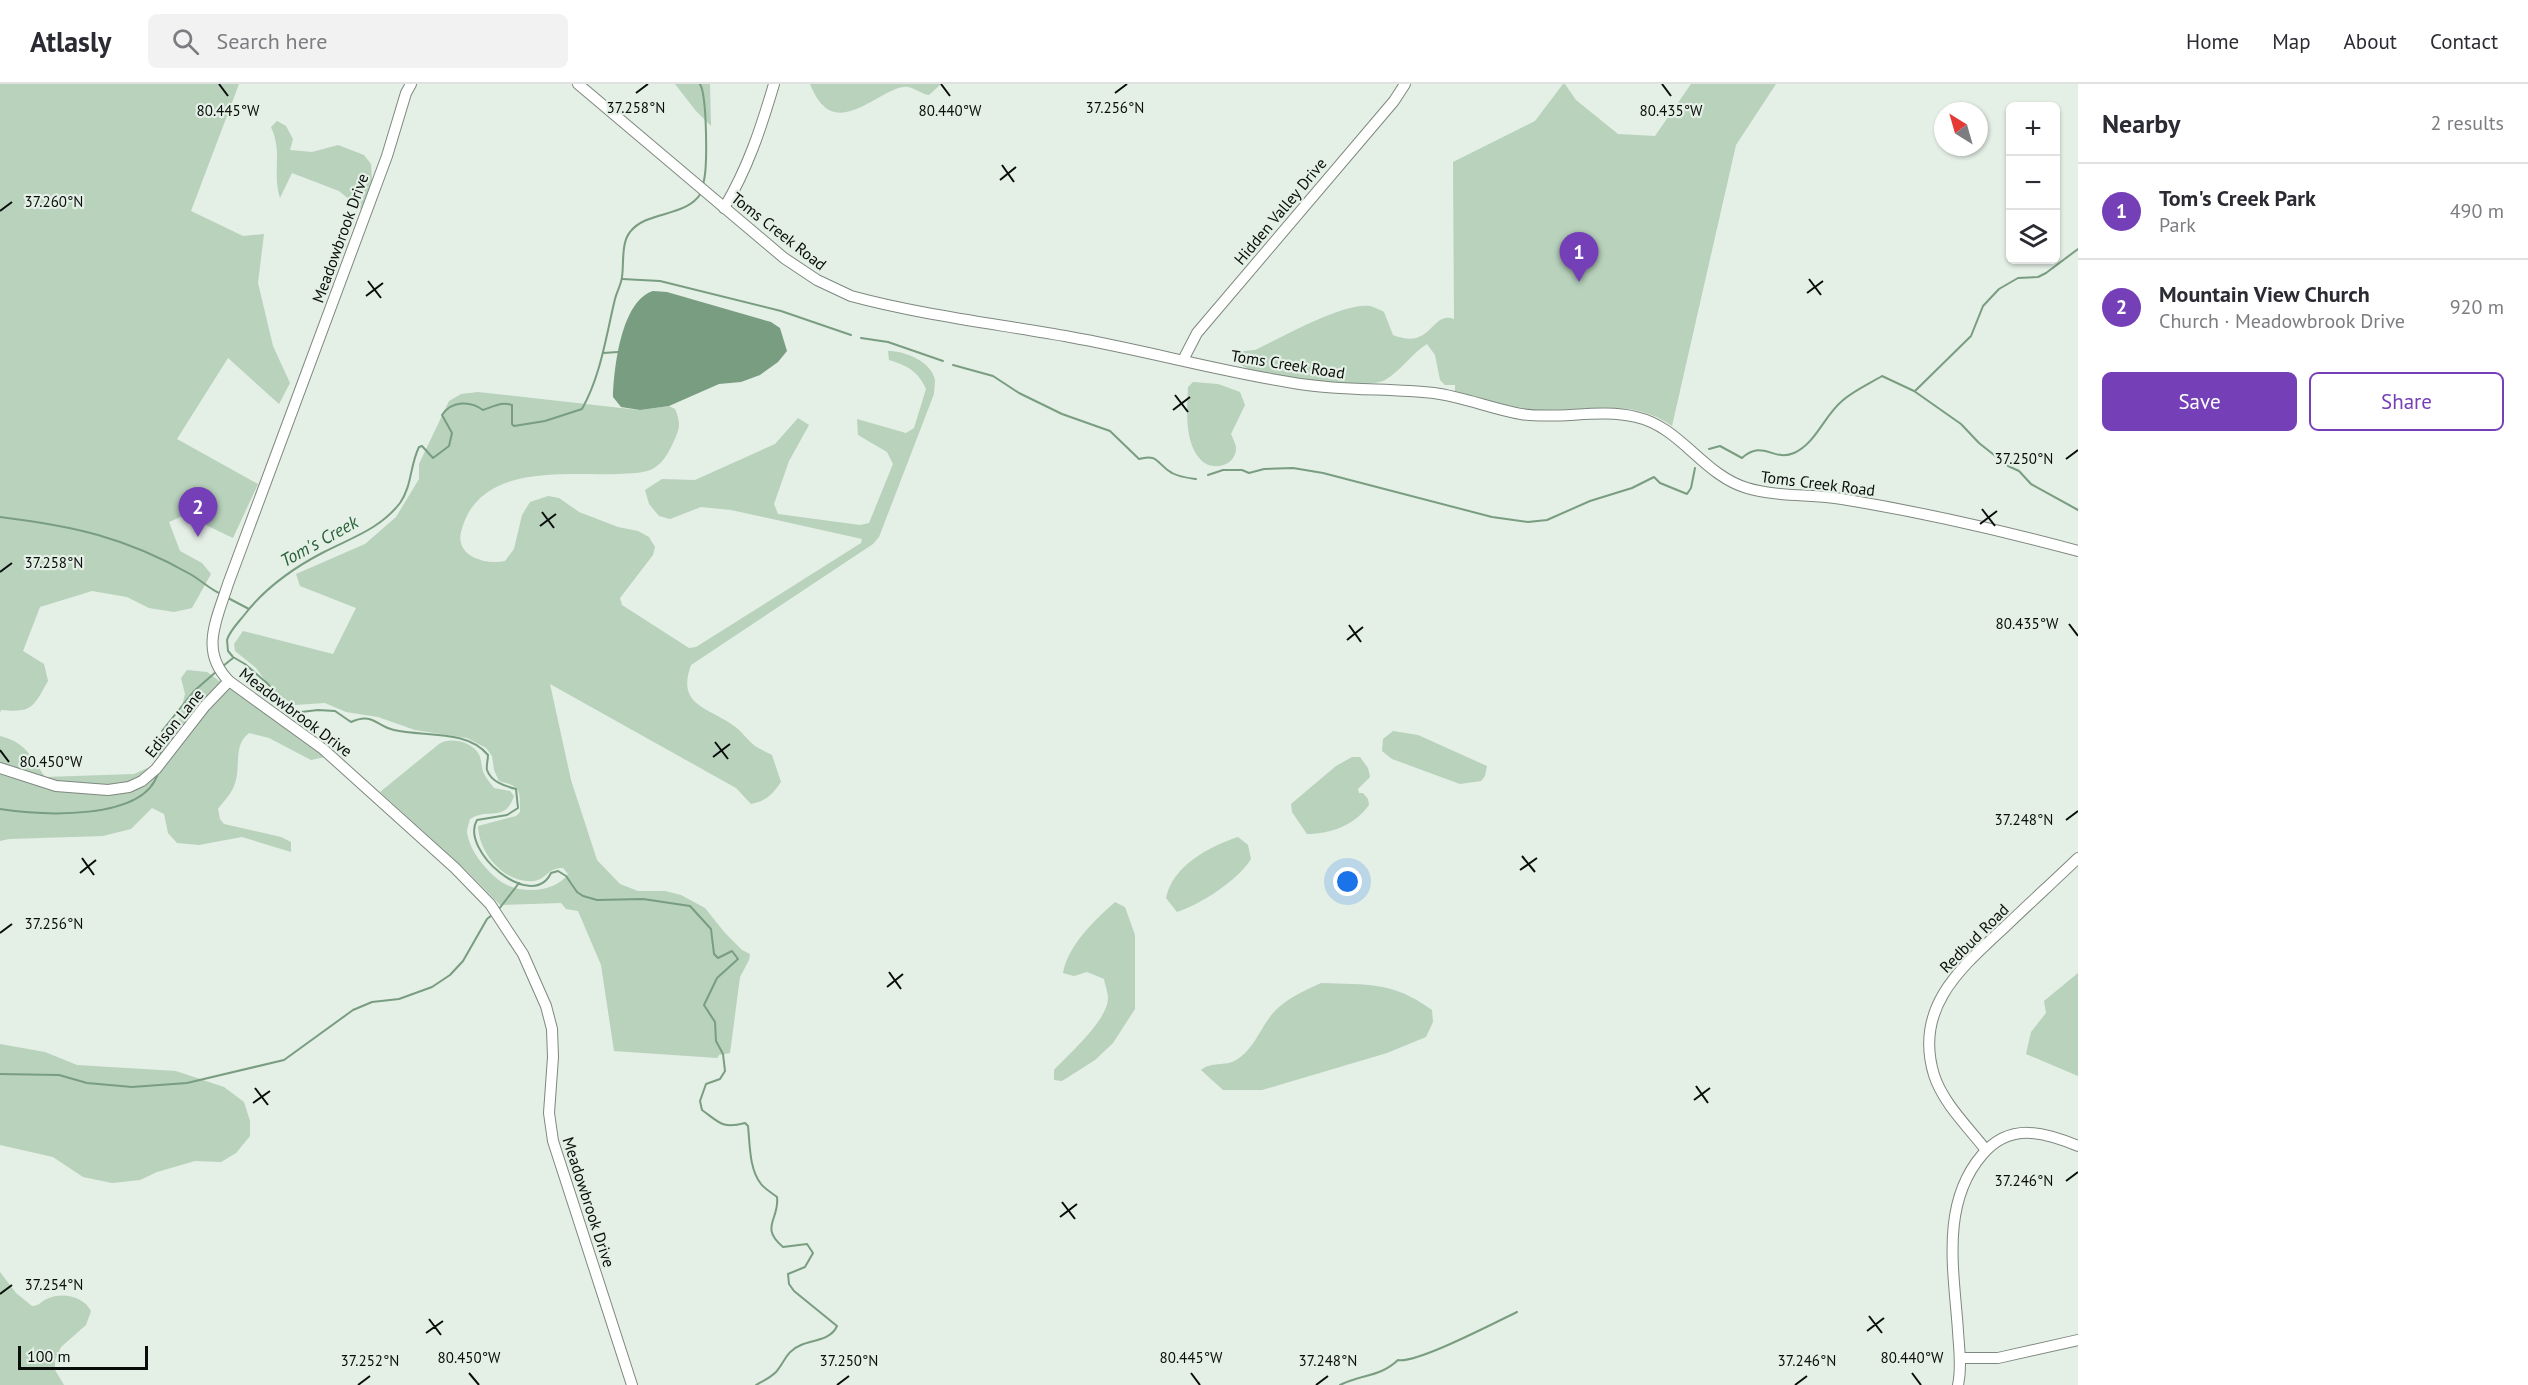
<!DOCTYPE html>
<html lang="en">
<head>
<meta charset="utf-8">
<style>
	body { margin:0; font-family:"PT Sans",sans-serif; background:#f2f2f3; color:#2b2b33 }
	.controls { position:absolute; right:18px; top:18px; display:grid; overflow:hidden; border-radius:9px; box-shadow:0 2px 4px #0004 }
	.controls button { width:54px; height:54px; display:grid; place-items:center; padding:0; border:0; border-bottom:2px solid #e1e1e2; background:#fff; color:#2b2b33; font:30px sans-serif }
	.compass { position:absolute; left:1934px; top:18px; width:54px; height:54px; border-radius:50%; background:#fff; box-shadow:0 2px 4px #0004; rotate:323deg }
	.scale { position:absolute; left:18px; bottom:15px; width:130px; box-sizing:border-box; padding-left:6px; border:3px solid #0a0e0b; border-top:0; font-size:16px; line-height:21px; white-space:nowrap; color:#0a0e0b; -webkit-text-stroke:4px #e4efe6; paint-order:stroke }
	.you { position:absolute; left:1348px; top:798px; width:21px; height:21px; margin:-15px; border:4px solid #fff; border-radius:50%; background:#1a73e8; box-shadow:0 0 0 9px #1a73e833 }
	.badge { display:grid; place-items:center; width:39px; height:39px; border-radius:50%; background:#7540b7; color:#fff; font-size:20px; font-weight:700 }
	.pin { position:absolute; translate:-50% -50px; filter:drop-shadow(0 2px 3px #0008) }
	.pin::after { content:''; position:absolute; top:32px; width:21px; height:18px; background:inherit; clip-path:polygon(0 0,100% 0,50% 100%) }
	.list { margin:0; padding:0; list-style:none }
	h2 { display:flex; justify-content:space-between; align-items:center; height:78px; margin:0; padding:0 24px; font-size:26px }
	h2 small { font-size:20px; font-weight:400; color:#7c7c81 }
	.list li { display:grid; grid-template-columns:39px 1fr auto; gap:18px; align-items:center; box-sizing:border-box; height:96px; padding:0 24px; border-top:2px solid #e1e1e2 }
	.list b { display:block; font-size:22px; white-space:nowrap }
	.list p { margin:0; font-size:20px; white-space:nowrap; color:#7c7c81 }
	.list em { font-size:20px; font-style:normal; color:#7c7c81 }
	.actions { display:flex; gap:12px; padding:18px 24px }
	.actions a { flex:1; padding:14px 0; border:2px solid #7540b7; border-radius:9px; text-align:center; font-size:21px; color:#7540b7 }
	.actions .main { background:#7540b7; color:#fff }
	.icon { flex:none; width:33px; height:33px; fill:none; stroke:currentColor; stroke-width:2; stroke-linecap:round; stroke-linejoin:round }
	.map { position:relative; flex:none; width:2078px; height:1301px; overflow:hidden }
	header { display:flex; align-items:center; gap:36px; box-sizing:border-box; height:84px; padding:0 30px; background:#fff; border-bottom:2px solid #e1e1e2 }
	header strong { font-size:28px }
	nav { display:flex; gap:33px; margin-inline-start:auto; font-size:21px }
	.search { width:420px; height:54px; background:#f2f2f3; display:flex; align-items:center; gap:15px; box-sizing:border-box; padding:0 21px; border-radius:9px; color:#7c7c81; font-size:22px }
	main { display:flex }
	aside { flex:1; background:#fff }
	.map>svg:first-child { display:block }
	.green { fill:#b8d2bc }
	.water { fill:#799d80 }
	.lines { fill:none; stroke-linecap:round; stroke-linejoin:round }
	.stream { stroke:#799d80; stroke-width:2 }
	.minor-casing { stroke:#7e887f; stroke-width:12 }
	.minor { stroke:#fff; stroke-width:10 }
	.ticks { fill:none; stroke:#0a0e0b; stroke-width:2 }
	.labels { text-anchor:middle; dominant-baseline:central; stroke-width:4.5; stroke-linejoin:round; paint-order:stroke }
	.street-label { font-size:16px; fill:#0a0e0b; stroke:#e4efe6 }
	.water-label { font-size:18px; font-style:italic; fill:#275f37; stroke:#e4efe6 }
	.ticks-label { font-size:15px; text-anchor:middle; fill:#0a0e0b; stroke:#e4efe6; stroke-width:4.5; stroke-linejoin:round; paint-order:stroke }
</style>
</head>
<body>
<header>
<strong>Atlasly</strong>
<div class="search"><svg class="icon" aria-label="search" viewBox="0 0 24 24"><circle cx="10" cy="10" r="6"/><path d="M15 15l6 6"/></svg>Search here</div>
<nav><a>Home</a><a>Map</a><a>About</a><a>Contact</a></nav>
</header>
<main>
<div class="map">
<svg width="2078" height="1301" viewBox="0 0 2078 1301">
	<rect width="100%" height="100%" fill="#e4efe6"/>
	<g class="green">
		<path d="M0,0H239L191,127L243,152L264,150L258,199L273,262L290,299L279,320L228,274L177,355L258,400L233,454L185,431L169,438L180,467L202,479L211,490L192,524L174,528L149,524L127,513L92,507L40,523L23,567L44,580L48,597C33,623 33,629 1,626L0,629Z"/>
		<polygon points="675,0 710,0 711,42 696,27"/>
		<path d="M810,0H941L929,11C922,10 914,4 908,3C900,2 892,7 885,10C853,28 828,45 810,0Z"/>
		<path d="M1563,0H1565L1576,16L1618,50L1655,52L1691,0H1776L1736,61L1672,342C1629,311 1580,330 1532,325C1505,323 1480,313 1455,307V301H1445L1440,296L1435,271L1427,260C1412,269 1401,287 1385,296C1366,306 1278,294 1256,288C1250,286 1245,283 1239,280V271L1244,267L1255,266C1281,254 1343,218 1370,222C1374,223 1380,226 1384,228L1393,251C1432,267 1431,226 1454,235L1453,78L1535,37Z"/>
		<path d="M277,37L286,42L293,55L290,66L312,68L338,61L364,71L371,80L372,97L361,125L339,107L292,89L280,114C272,87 283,69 271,43Z"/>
		<path d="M888,267C905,267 931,277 935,296C935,300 934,306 934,310L879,453L873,460L691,581C676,622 708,623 734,642C742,647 747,656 755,662C760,665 766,668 772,671L781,698C772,711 766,717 751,720L736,704L550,600L571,696L597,776L620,800L638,807H665L681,811L705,824L725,849L742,866L750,870L749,876L740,893L730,969L719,971L717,974L614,967L601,881L578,827L566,825L561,819L500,821L467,787L380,708L439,660C450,653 470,657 478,669C481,673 481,678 482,683C483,691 489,697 494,704L510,707L514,712C505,739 488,723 470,735C469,739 467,744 467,748C469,767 489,791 505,800C524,810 556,808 568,790L563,784C547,784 547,795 534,797C505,800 479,770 478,742L516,732L520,728C520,705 521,703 499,697L494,686L492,672L486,664L467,654L415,646L378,633L346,628L325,619L295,621L275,610L256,584L235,567L234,560L243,547L333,570L356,524L300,502L296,490L365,460L396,433L419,395V380L449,317L461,310L478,308L639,326L669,322L675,325C681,339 680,345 673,359C668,369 664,378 654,384C645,390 629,389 618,390C565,392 478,378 461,448C455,473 487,481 505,477L514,465L522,431L530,418L548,412L559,414L579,428L618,443L638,447L649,453L655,463L653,471L620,514L622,521L689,564L696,563L861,459L862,455L731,426L701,423L670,435L659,432L649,420L645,406L662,395L695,396L775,360L798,334L809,341L789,377L774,420L778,430L860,441L869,439L893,380L887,368L858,351L857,335L906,349L914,344L926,305C918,287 908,282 889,276Z"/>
		<path d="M1193,298L1218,300L1240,308L1245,321L1231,350C1233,354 1235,359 1236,363C1237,382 1212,388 1201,376C1184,359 1187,324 1188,303Z"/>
		<path d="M187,586L207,588L325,673L311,676L269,654L249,649C232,662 242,683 234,702C231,710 223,718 218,725L220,735L224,740L281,753L291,758V768L242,753L199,761L177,759L168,749L164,730L152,724L131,745L103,752L9,755L0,757V652C25,658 31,672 45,693L134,690L152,682L177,642L185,610L181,594Z"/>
		<polygon points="1393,647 1418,651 1487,682 1485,692 1481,697 1460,700 1392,675 1382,667 1383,655"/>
		<path d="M1352,673H1360L1368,684L1370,693L1358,705L1359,709H1363L1368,715L1369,721C1355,741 1331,750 1307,750L1292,728L1291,720L1336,682Z"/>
		<path d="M1238,753L1248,761L1251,775C1237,797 1201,820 1177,828L1166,814C1172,782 1210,762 1238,753Z"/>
		<path d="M1115,818L1125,823L1135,851V925L1113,959L1095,976L1062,997L1054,996V986C1069,970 1108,936 1108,914C1108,908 1105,901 1104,895L1087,888L1074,892L1063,889C1068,861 1095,836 1115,818Z"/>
		<polygon points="2078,889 2078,992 2026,970 2031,948 2046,929 2044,917"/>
		<path d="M1321,899C1368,901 1392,897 1432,926L1433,938L1426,953L1387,969L1262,1006H1223L1201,986C1212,977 1225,983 1236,976C1254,966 1261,942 1274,928C1287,914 1304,907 1321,899Z"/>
		<polygon points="0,960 45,968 77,981 176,987 224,1003 244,1018 250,1037 250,1052 236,1069 221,1078 195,1077 157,1088 140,1096 112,1099 83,1093 53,1073 0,1061"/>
		<path d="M0,1188L16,1209L32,1222C40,1222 42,1216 49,1214C64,1208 84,1213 91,1227L86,1241L61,1263L55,1276V1286L64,1301H0Z"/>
	</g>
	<path class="water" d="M653,207L667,208L771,238L780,244L787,267L778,278L760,291L741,298L719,300L669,322L640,326L621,323L613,313C614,284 621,217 653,207Z"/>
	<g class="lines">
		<g class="stream">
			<path d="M700,0C707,12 708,86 703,100"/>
			<path d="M701,109C686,134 647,126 630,148C621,159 624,180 622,193C621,201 617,207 615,215C606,252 601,291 582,325L545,337L514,342L512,340V321C502,317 493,323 483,326C471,317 452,316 442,331L452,349L449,362L433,374L422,362L419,363C410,381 412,402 400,419C380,445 351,454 324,468C293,484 266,503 245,530C239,538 230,546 227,556L228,567L233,573L245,580L268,600L280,616L301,628L318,626L335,627L351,638C373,628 376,642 394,646C423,653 467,645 488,671C488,676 486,682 487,686C491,698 505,702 516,705L518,724L507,731L477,736C459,766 532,829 551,789L558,787L566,792L577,808L583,812L597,816L643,815L690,822L711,845L714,870L718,874L732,867L738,875L717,894L704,921L715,938L716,957L723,970L725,987L720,995L706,1000L700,1017L702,1026C720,1039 722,1045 745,1039L748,1042C750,1060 749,1085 761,1100C765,1105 772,1109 777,1113C780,1135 759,1143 783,1163L807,1160L813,1169L805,1183L788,1190L789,1200L794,1207L837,1242C831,1256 813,1256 801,1261C786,1267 785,1278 776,1288C770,1294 763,1297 756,1301"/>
			<polyline points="622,195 660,197 781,227 851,251"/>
			<polyline points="861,254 888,258 943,277"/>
			<polyline points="603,269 618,268"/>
			<path d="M953,281L993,292L1019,309L1062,330L1110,347L1139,375C1159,369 1157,381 1172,389C1179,393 1188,394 1196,395"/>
			<polyline points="1915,307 1971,252 1983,222 1999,205 2018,194 2038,193 2046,189 2078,165"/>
			<path d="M1709,365L1720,362L1742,374C1763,355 1773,378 1794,369C1816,359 1824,332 1842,317C1853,307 1869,300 1882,292L1914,307L1961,340L1979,359L2008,382L2019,387L2031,400L2078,426"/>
			<polyline points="1208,391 1223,386 1242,386 1249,389 1264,385 1293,384 1323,389 1492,433 1528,438 1547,436 1590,417 1632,404 1654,393 1660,399 1687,410 1691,404 1695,384"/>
			<path d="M0,433C73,442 125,453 190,490C201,496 209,505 221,510"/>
			<polyline points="228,514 249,525"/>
			<polyline points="223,582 233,574"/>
			<polyline points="160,674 162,647 194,607 217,587"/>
			<path d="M0,725C40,731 144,738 158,689"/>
			<polyline points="499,825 519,799"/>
			<polyline points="0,990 59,991 87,999 132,1003 187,999 284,976 353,926 372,918 399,915 432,903 450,891 463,877 487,835 492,831"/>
			<path d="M1340,1301C1363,1290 1380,1293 1398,1276C1416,1280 1496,1238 1517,1228"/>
		</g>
		<defs>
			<g id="minor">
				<path d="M411,0L406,9L387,72L228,500C217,535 199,567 229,597L323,665L455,784L490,820L523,870L546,922L552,945L553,973L549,1029L553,1057L632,1301"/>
				<path d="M578,0L784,174L817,196L851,212C921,231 998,240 1070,253C1143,266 1215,286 1288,298C1337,307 1386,304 1434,309C1464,313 1492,325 1521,330C1559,336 1599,324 1636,333C1681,343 1703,391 1747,404C1777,413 1811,410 1842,415C1921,428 2000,446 2078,467"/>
				<path d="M724,124C748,84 761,44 774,0"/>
				<polyline points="1183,276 1197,249 1394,17 1405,0"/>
				<polyline points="0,684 56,702 108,706 129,703 142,697 156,685 205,622 229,597"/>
				<path d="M1986,1066C1968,1043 1943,1019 1934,991C1913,922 1963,882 2008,840C2031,818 2055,796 2078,774"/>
				<polyline points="1960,1274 1998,1274 2078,1256"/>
				<path d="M1958,1301C1962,1283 1959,1265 1958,1247C1954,1188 1940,1120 1982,1071C2010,1038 2044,1048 2078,1062"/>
			</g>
		</defs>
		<use href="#minor" class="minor-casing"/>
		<use href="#minor" class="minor"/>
	</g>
	<path class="ticks" d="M219,0L228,12M941,0L950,12M1662,0L1671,12M636,9L648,0M1115,9L1127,0M1002,81L1014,98M1000,96L1016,83M0,127L12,118M1809,195L1821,211M368,197L381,214M1807,209L1823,197M366,212L383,199M1175,311L1188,328M1173,326L1190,313M2066,375L2078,366M1982,425L1995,442M542,428L554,444M1980,440L1997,427M540,442L556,430M0,488L12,479M2069,540L2078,552M1349,541L1361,558M1347,556L1363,543M715,658L728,675M0,666L9,678M713,673L730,660M2066,736L2078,727M1522,772L1535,788M82,774L94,791M1520,786L1537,774M80,789L96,776M0,849L12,840M889,888L901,905M887,903L903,890M1696,1002L1708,1019M255,1004L268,1021M1694,1016L1710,1004M253,1019L270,1007M2066,1097L2078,1088M1062,1118L1075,1135M1060,1133L1077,1120M0,1210L12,1201M1869,1232L1882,1249M429,1235L441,1251M1867,1247L1884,1234M426,1249L443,1237M469,1289L479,1301M1191,1289L1200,1301M1912,1289L1921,1301M358,1301L370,1292M837,1301L849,1292M1316,1301L1328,1292M1795,1301L1807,1292"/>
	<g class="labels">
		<g class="street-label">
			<text transform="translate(1280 127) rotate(-50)">Hidden Valley Drive</text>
			<text transform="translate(779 147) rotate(38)">Toms Creek Road</text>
			<text transform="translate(340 154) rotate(-70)">Meadowbrook Drive</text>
			<text transform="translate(1288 280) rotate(9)">Toms Creek Road</text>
			<text transform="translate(1818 399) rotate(7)">Toms Creek Road</text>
			<text transform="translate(296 628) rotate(37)">Meadowbrook Drive</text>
			<text transform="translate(174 639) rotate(-51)">Edison Lane</text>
			<text transform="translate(1974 854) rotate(-45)">Redbud Road</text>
			<text transform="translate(589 1118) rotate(72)">Meadowbrook Drive</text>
		</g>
		<g class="water-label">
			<text transform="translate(319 457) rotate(-29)">Tom's Creek</text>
		</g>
	</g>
	<g class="ticks-label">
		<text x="1115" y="29">37.256°N</text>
		<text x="636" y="29">37.258°N</text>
		<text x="228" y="32">80.445°W</text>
		<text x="950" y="32">80.440°W</text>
		<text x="1671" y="32">80.435°W</text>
		<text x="54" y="123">37.260°N</text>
		<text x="2024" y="380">37.250°N</text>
		<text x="54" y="484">37.258°N</text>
		<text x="2027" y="545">80.435°W</text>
		<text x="51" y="683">80.450°W</text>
		<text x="2024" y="741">37.248°N</text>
		<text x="54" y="845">37.256°N</text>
		<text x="2024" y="1102">37.246°N</text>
		<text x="54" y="1206">37.254°N</text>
		<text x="469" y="1279">80.450°W</text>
		<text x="1191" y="1279">80.445°W</text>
		<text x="1912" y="1279">80.440°W</text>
		<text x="370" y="1282">37.252°N</text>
		<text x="849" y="1282">37.250°N</text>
		<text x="1328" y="1282">37.248°N</text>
		<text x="1807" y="1282">37.246°N</text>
	</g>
</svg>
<div class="controls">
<button>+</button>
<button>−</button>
<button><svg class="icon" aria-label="layers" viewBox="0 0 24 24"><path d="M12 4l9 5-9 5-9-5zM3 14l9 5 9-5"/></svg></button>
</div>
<svg class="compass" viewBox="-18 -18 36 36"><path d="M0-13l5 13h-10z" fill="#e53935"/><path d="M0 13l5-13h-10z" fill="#7c7c81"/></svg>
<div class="scale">100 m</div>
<div class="you"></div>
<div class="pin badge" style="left:1579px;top:198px">1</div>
<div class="pin badge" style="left:198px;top:453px">2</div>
</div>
<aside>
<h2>Nearby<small>2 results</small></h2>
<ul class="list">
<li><span class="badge">1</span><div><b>Tom's Creek Park</b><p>Park</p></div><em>490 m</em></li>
<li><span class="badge">2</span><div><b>Mountain View Church</b><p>Church · Meadowbrook Drive</p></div><em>920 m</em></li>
</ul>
<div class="actions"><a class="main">Save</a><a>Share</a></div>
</aside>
</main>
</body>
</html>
